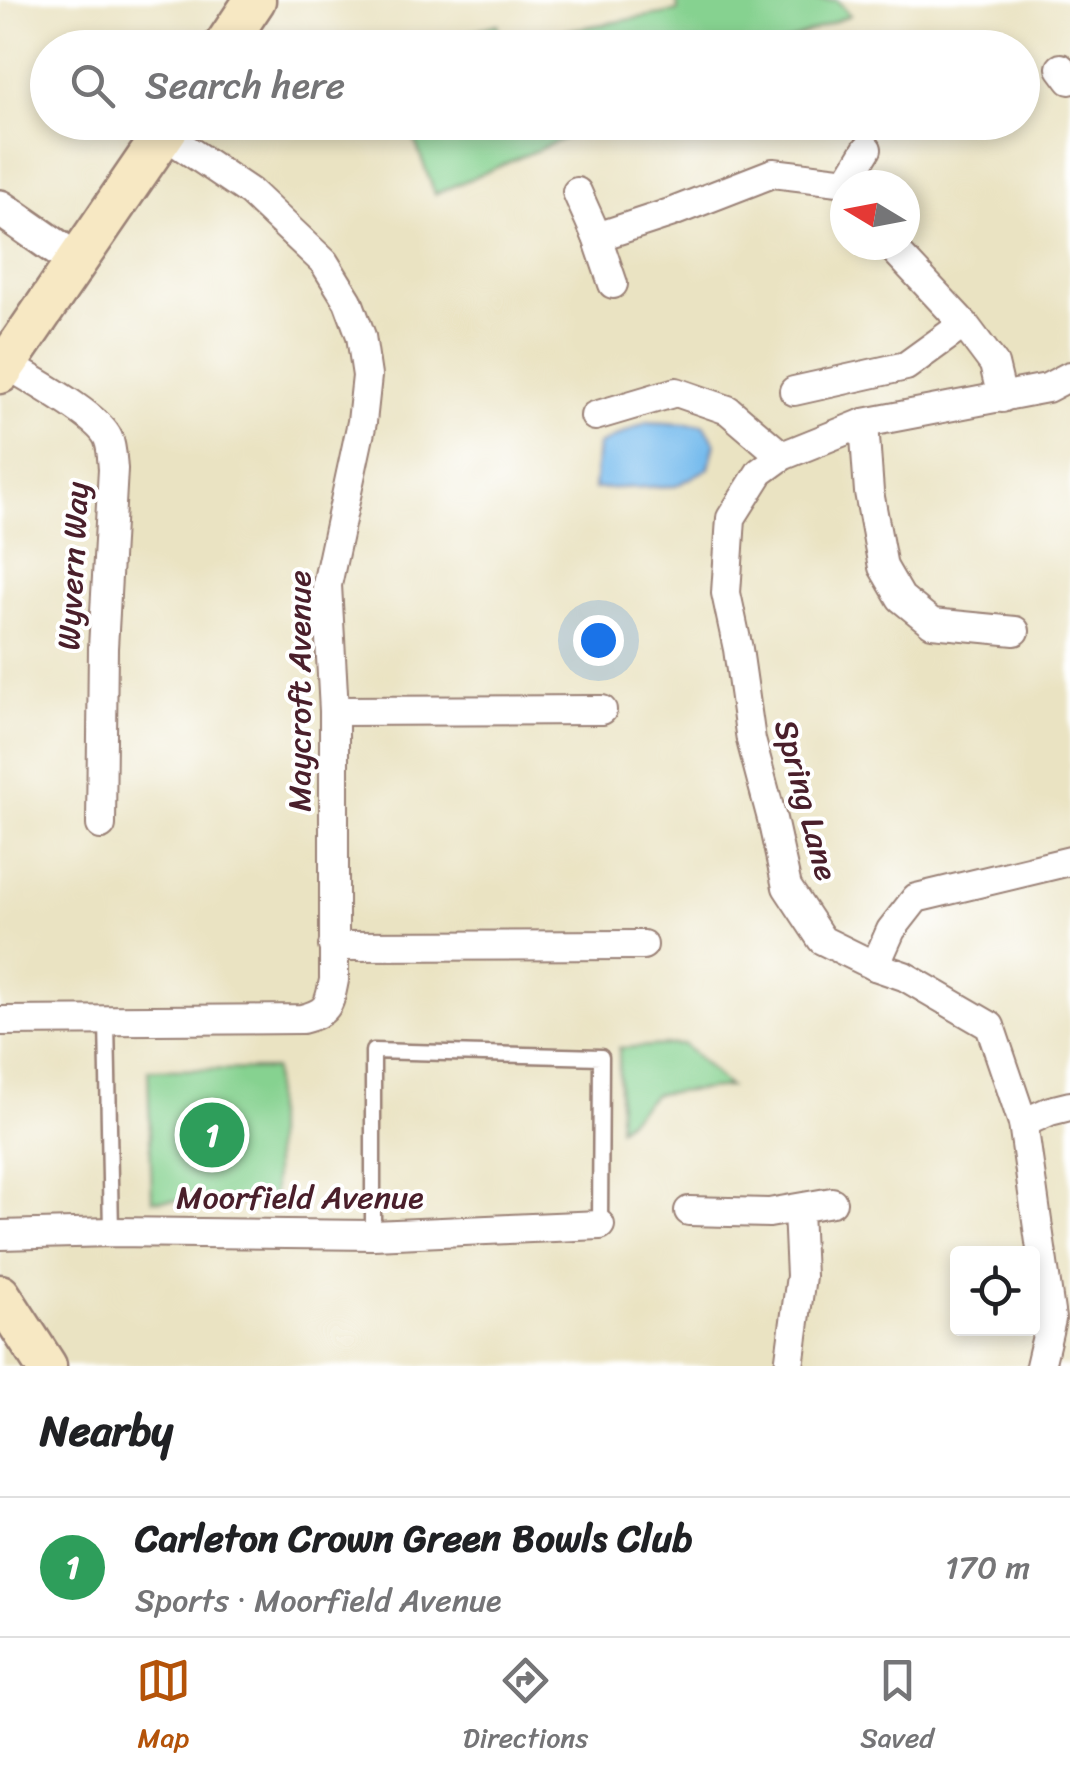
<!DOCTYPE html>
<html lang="en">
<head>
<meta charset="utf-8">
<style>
	body { margin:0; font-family:Sriracha,sans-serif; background:#f2f2f2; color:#202124 }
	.controls { position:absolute; right:30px; bottom:30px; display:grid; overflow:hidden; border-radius:10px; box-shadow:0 5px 15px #0003 }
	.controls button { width:90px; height:90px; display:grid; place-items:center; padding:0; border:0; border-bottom:2px solid #e0e0e0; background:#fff; color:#202124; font:50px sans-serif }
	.compass { position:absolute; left:830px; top:170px; width:90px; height:90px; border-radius:50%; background:#fff; box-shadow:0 5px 15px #0003; rotate:280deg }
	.you { position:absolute; left:598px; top:640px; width:35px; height:35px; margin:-25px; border:8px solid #fff; border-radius:50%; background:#1a73e8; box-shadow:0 0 0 15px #1a73e833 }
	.badge { display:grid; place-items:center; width:65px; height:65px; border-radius:50%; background:#b45309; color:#fff; font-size:32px; font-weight:700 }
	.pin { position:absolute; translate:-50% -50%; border:5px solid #fff; box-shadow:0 2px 10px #0006 }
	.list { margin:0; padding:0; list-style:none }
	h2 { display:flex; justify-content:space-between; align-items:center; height:130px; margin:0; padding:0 40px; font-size:42px }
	h2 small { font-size:32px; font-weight:400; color:#757577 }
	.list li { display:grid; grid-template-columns:65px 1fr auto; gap:30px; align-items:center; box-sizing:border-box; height:140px; padding:0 40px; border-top:2px solid #e0e0e0 }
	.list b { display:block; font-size:38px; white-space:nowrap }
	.list p { margin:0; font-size:32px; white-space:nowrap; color:#757577 }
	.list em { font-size:32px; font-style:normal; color:#757577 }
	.icon { flex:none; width:55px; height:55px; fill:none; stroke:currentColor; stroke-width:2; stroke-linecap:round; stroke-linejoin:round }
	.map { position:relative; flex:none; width:1070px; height:1366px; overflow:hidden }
	.search { position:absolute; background:#fff; box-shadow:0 5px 15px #0003; left:30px; right:30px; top:30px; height:110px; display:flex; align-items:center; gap:25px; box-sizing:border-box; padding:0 35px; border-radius:55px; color:#757577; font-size:38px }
	.sheet { height:270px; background:#fff }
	nav { display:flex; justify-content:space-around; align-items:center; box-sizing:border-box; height:140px; border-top:2px solid #e0e0e0; background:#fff; font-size:28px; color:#757577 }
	nav a { display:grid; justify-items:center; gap:5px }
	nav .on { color:#b45309 }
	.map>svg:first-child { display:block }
	.green { fill:#86d290; stroke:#68785e; stroke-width:2.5 }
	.water { fill:#76bbed; stroke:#606d8c; stroke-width:2.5 }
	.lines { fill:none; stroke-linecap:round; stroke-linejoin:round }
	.service-casing { stroke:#9a8176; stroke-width:19 }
	.minor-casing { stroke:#9a8176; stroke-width:32 }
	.tertiary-casing { stroke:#9a8176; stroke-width:40 }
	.secondary-casing { stroke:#9a8176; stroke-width:45 }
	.service { stroke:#fff; stroke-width:14 }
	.minor { stroke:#fff; stroke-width:28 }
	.tertiary { stroke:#fff; stroke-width:35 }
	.secondary { stroke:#f7e8c3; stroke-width:40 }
	.labels { text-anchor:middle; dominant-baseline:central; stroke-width:8; stroke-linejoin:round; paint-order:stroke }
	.street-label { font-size:32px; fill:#4a1f2b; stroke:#fff }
</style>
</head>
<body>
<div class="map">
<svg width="1070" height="1366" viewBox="0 0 1070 1366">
	<rect width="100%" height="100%" fill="#fff"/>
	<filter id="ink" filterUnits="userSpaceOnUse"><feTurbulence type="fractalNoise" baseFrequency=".01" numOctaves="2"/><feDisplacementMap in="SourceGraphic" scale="20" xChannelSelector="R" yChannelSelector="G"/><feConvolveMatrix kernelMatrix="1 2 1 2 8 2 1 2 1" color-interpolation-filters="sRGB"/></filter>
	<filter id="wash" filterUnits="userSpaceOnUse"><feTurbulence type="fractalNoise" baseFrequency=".0048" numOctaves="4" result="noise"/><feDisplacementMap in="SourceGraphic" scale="40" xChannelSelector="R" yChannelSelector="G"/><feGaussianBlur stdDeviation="2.25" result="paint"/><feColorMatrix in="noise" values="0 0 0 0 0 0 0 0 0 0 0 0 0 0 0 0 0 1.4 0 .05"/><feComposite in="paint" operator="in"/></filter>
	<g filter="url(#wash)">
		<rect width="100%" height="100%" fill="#eae3c2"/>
		<g class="green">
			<polygon points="677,0 837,0 850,15 774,47 413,47 498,24 501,42 678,11"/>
			<polygon points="408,123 600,123 435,194"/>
			<polygon points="683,1044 729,1087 655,1094 619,1128 619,1048"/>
			<polygon points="274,1069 274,1203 152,1200 148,1070"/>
		</g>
		<polygon class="water" points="647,422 704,425 715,442 709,468 676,486 594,489 598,445"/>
	</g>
	<g filter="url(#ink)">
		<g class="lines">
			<defs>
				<g id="service">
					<polyline points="107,1021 111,1232"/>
					<polyline points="373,1235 373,1051 601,1057 600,1225"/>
				</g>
				<g id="minor">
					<polyline points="1061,68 1070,80"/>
					<polyline points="847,182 867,149"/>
					<polyline points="577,192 597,237 613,284"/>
					<polyline points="597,237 670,213 773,173 847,182 849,185"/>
					<polyline points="890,245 964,324 994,364 1002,398"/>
					<path d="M6,364C30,379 98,415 108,438C112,447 112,459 113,469L103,648L101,825"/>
					<polyline points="794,391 906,366 964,324"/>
					<polyline points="595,416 676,392 728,410 782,456"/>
					<polyline points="864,423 869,492 883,567 901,598 932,623 1015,631"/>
					<polyline points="334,711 602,710"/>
					<polyline points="333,946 643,945"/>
					<polyline points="875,966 891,930 916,898 1070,861"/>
					<path d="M0,1021L302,1019C328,1012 329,1006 334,980V711L327,585L362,422L367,376L361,336L348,301L324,262L250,192L164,134"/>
					<polyline points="1023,1123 1050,1111 1070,1106"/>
					<polyline points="689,1211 769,1213 832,1202"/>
					<polyline points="0,1235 111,1232 373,1235 600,1225"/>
					<polyline points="789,1366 801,1276 798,1210"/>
					<polyline points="1040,1366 1051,1319 1023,1123 990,1026 904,976 875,966 822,940 787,887 772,819 751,740 738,649 726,593 731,518 760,472 782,456 864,423 1047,388 1070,376"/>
				</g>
				<polyline id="tertiary" points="0,208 76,261"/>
				<g id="secondary">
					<polyline points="223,48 255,0"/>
					<polyline points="0,373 172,122"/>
					<polyline points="0,1295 46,1366"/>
				</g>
			</defs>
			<use href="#service" class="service-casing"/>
			<use href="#minor" class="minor-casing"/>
			<use href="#tertiary" class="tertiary-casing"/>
			<use href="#secondary" class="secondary-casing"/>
			<use href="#service" class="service"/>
			<use href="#minor" class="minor"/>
			<use href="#tertiary" class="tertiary"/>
			<use href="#secondary" class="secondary"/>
		</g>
	</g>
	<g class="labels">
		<g class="street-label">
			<text transform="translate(73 566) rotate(-87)">Wyvern Way</text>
			<text transform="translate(299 691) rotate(-90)">Maycroft Avenue</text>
			<text transform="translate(806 800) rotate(75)">Spring Lane</text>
			<text x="300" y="1197">Moorfield Avenue</text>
		</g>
	</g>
</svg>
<div class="controls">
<button><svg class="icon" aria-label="locate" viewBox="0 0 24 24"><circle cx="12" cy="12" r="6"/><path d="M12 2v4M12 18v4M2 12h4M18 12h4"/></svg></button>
</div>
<svg class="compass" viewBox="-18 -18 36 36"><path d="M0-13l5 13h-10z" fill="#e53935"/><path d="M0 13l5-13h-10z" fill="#757577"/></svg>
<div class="you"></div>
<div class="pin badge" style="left:212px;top:1135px;background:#2e9e5b">1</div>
<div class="search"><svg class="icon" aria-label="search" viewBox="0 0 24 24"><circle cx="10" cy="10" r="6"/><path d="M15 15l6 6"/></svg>Search here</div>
</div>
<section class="sheet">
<h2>Nearby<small></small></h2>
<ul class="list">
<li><span class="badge" style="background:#2e9e5b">1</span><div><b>Carleton Crown Green Bowls Club</b><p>Sports · Moorfield Avenue</p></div><em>170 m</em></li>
</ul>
</section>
<nav>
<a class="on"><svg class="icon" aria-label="map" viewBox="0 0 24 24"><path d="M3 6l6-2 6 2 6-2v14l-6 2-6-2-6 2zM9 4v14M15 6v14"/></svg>Map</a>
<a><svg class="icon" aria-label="directions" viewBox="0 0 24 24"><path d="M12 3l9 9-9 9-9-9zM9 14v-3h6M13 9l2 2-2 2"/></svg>Directions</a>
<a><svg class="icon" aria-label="saved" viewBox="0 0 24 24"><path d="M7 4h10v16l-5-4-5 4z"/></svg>Saved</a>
</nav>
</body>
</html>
